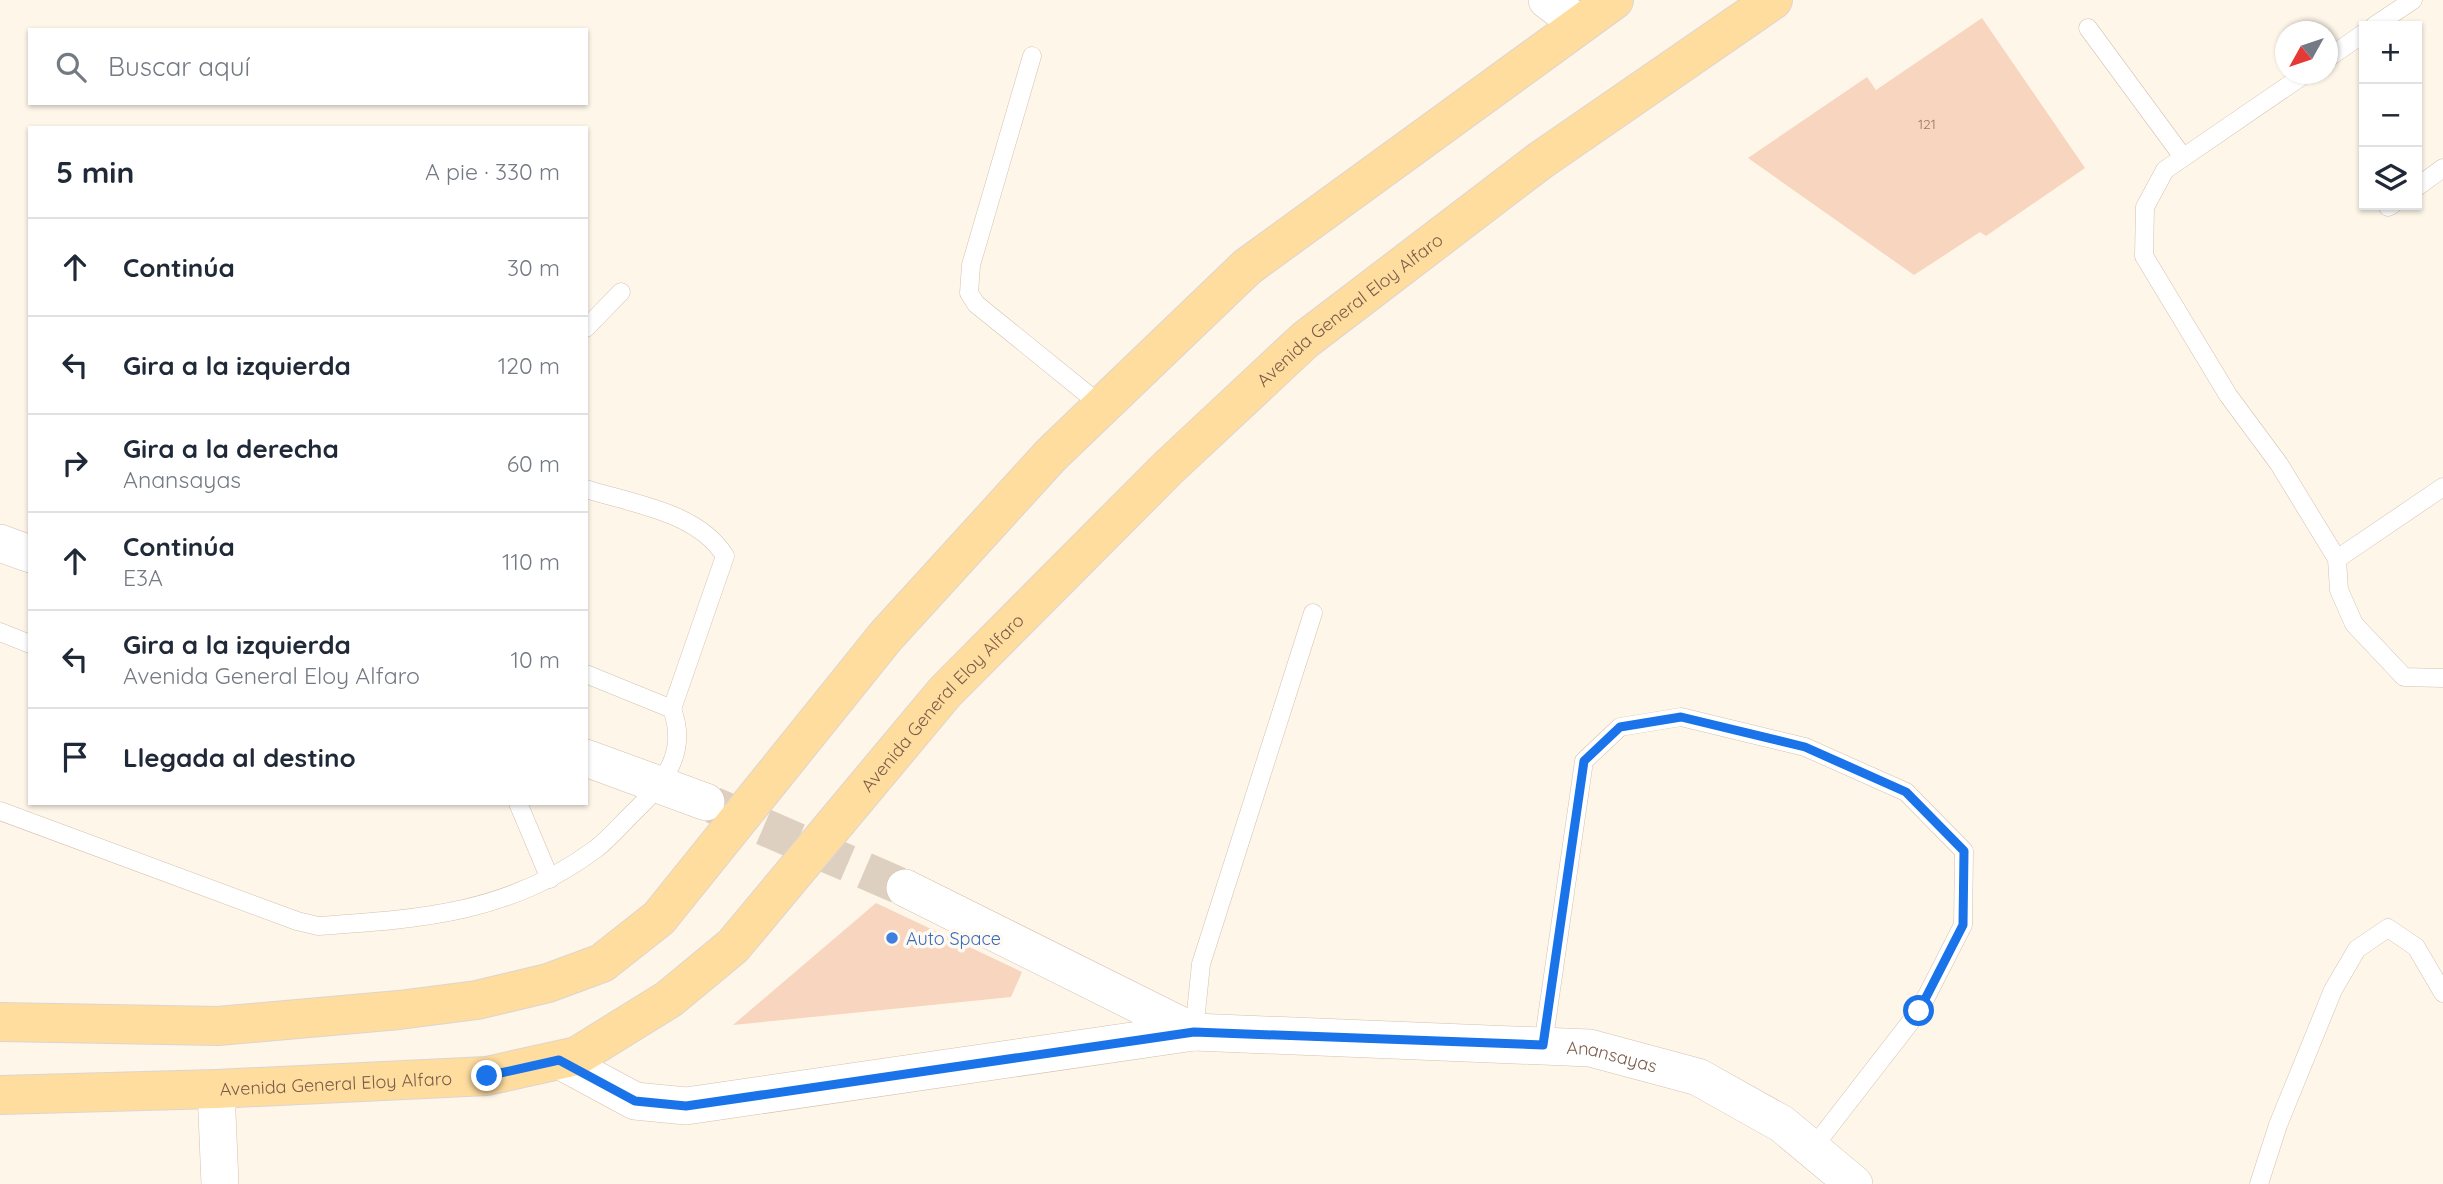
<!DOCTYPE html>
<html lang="es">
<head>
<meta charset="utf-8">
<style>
	body { margin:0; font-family:Quicksand,sans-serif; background:#f2f2f3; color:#1f2937 }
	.controls { position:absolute; right:21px; top:21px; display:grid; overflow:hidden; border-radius:0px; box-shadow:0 2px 5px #0004 }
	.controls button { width:63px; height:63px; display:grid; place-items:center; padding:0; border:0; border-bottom:2px solid #e0e1e3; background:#fff; color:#1f2937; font:35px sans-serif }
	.compass { position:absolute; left:2275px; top:21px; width:63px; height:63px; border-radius:50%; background:#fff; box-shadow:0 2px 5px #0004; rotate:230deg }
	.stop { position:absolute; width:21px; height:21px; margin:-16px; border:5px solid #1a73e8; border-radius:50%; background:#fff }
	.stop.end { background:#1a73e8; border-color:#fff; box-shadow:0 2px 7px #0008 }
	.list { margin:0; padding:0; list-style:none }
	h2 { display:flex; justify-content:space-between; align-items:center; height:91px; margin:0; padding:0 28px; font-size:30px }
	h2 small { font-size:23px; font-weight:400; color:#747a83 }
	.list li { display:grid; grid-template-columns:46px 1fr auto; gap:21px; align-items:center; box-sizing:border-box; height:98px; padding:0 28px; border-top:2px solid #e0e1e3 }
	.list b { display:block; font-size:26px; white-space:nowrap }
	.list p { margin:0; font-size:23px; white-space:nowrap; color:#747a83 }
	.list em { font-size:23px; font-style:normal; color:#747a83 }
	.icon { flex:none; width:38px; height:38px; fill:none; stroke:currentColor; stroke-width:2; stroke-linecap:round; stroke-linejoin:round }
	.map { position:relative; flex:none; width:2443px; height:1184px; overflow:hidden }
	.search { position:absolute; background:#fff; box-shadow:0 2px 5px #0004; left:28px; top:28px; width:560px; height:77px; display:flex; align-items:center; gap:18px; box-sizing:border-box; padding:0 24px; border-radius:0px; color:#747a83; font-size:26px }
	.panel { position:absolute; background:#fff; box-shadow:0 2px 5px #0004; left:28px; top:126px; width:560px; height:679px; border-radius:0px }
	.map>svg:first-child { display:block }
	.building { fill:#f7d5be }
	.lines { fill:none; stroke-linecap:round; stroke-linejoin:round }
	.minor-tunnel { stroke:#ded0c1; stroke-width:37; stroke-dasharray:37 18; stroke-linecap:butt }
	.service-casing { stroke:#d5c0af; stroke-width:19 }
	.minor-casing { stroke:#d5c0af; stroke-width:38 }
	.primary-casing { stroke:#ddd5d0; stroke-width:40 }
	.service { stroke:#fff; stroke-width:18 }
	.minor { stroke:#fff; stroke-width:37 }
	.primary { stroke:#ffdd9f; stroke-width:38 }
	.route { stroke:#1a73e8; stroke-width:9 }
	.shop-dot { fill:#3f7fe0; stroke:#fffaf1; stroke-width:2.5 }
	.labels { text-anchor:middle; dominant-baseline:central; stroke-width:7; stroke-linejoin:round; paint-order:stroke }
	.number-label { font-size:14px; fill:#9b7a66 }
	.street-label { font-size:18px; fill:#7c5c49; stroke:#fffaf1 }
	.shop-label { font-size:18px; fill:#366cbe; stroke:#fffaf1; text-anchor:start }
</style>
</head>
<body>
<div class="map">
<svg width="2443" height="1184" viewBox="0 0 2443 1184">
	<rect width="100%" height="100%" fill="#fef6e9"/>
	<g class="building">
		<polygon points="1982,18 2085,168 1986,236 1980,232 1914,275 1748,158 1867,77 1876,90"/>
		<polygon points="876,903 1022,972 1011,997 733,1025"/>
	</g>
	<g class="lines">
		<polyline class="minor-tunnel" points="713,805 905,888"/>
		<defs>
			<g id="service">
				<polyline points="2374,26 2413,0"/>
				<polyline points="2088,28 2183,157"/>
				<polyline points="1032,56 971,265 969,293 976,304 1102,406"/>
				<polyline points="2328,58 2364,33"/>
				<polyline points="2305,74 2165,170 2145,207 2144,256 2228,395 2279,464 2337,559 2339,590 2354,624 2404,677 2443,678"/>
				<polyline points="2417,187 2443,168"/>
				<polyline points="2388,207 2392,205"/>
				<polyline points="586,328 621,292"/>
				<path d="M586,489C633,504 698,512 725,556L672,709"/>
				<polyline points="2337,559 2443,487"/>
				<polyline points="0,632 30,644"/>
				<polyline points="518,803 550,879"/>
				<path d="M0,811L297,921L318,926C422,919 511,913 597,848C612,836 625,820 639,807C668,778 687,749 672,709L586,674"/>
				<polyline points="1194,1032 1201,964 1313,613"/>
				<polyline points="1543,1045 1584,761 1620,727 1681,717 1805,747 1906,792 1964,851 1963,925 1919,1011 1812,1149"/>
				<polyline points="2259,1184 2278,1125 2333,990 2357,949 2388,928 2416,947 2443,993"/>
			</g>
			<g id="minor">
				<polyline points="1547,0 1579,24"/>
				<polyline points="0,543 30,554"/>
				<polyline points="586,758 706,802"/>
				<path id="s1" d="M905,888L1194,1032L1590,1048L1698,1077L1782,1124L1854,1184"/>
				<polyline points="559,1060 635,1101 686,1106 1194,1032"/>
				<polyline points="216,1089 220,1184"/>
			</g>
			<g id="primary">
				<polyline points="0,1022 218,1026 399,1010 477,1000 548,983 602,963 659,918 886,636 1051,455 1247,267 1614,0"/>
				<path id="s2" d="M0,1095L216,1089L487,1076L577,1056L669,999L733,946L945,692L1168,468L1305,340L1541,160L1773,0"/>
			</g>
		</defs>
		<use href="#service" class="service-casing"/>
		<use href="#minor" class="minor-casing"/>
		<use href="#primary" class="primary-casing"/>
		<use href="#service" class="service"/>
		<use href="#minor" class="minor"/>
		<use href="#primary" class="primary"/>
	</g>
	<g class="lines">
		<polyline class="route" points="487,1076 559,1060 635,1101 686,1106 1194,1032 1543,1045 1584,761 1620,727 1681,717 1805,747 1906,792 1964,851 1963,925 1919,1011"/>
	</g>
	<circle class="shop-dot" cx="892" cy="938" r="7"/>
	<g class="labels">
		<g class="number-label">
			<text x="1927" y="124">121</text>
		</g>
		<g class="street-label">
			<text stroke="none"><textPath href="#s2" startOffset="1659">Avenida General Eloy Alfaro</textPath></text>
			<text stroke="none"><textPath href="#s2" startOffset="1092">Avenida General Eloy Alfaro</textPath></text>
			<text stroke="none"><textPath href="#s1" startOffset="742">Anansayas</textPath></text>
			<text stroke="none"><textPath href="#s2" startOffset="336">Avenida General Eloy Alfaro</textPath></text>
		</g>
		<g class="shop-label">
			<text x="906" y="938">Auto Space</text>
		</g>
	</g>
</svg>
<div class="controls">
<button>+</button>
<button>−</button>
<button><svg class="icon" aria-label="layers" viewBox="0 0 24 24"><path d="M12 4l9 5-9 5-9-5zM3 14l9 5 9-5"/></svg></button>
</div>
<svg class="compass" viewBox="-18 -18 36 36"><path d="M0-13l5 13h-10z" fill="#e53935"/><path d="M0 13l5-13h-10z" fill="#747a83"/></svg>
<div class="stop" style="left:1919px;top:1011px"></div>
<div class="stop end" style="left:487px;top:1076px"></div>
<div class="search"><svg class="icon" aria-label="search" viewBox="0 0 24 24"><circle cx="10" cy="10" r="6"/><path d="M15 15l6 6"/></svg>Buscar aquí</div>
<section class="panel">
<h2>5 min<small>A pie · 330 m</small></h2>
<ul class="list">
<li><svg class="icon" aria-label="ahead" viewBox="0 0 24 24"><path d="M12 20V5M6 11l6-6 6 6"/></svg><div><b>Continúa</b></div><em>30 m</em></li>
<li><svg class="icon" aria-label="left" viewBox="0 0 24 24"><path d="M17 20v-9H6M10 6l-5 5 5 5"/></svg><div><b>Gira a la izquierda</b></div><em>120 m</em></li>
<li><svg class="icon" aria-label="right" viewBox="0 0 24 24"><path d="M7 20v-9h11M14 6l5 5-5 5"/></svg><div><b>Gira a la derecha</b><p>Anansayas</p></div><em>60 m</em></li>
<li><svg class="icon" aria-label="ahead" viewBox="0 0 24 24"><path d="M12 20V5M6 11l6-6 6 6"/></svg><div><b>Continúa</b><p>E3A</p></div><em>110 m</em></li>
<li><svg class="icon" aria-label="left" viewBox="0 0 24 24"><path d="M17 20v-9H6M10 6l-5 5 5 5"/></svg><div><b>Gira a la izquierda</b><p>Avenida General Eloy Alfaro</p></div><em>10 m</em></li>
<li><svg class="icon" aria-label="arrive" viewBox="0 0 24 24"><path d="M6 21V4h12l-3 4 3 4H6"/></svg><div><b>Llegada al destino</b></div></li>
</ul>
</section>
</div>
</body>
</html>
